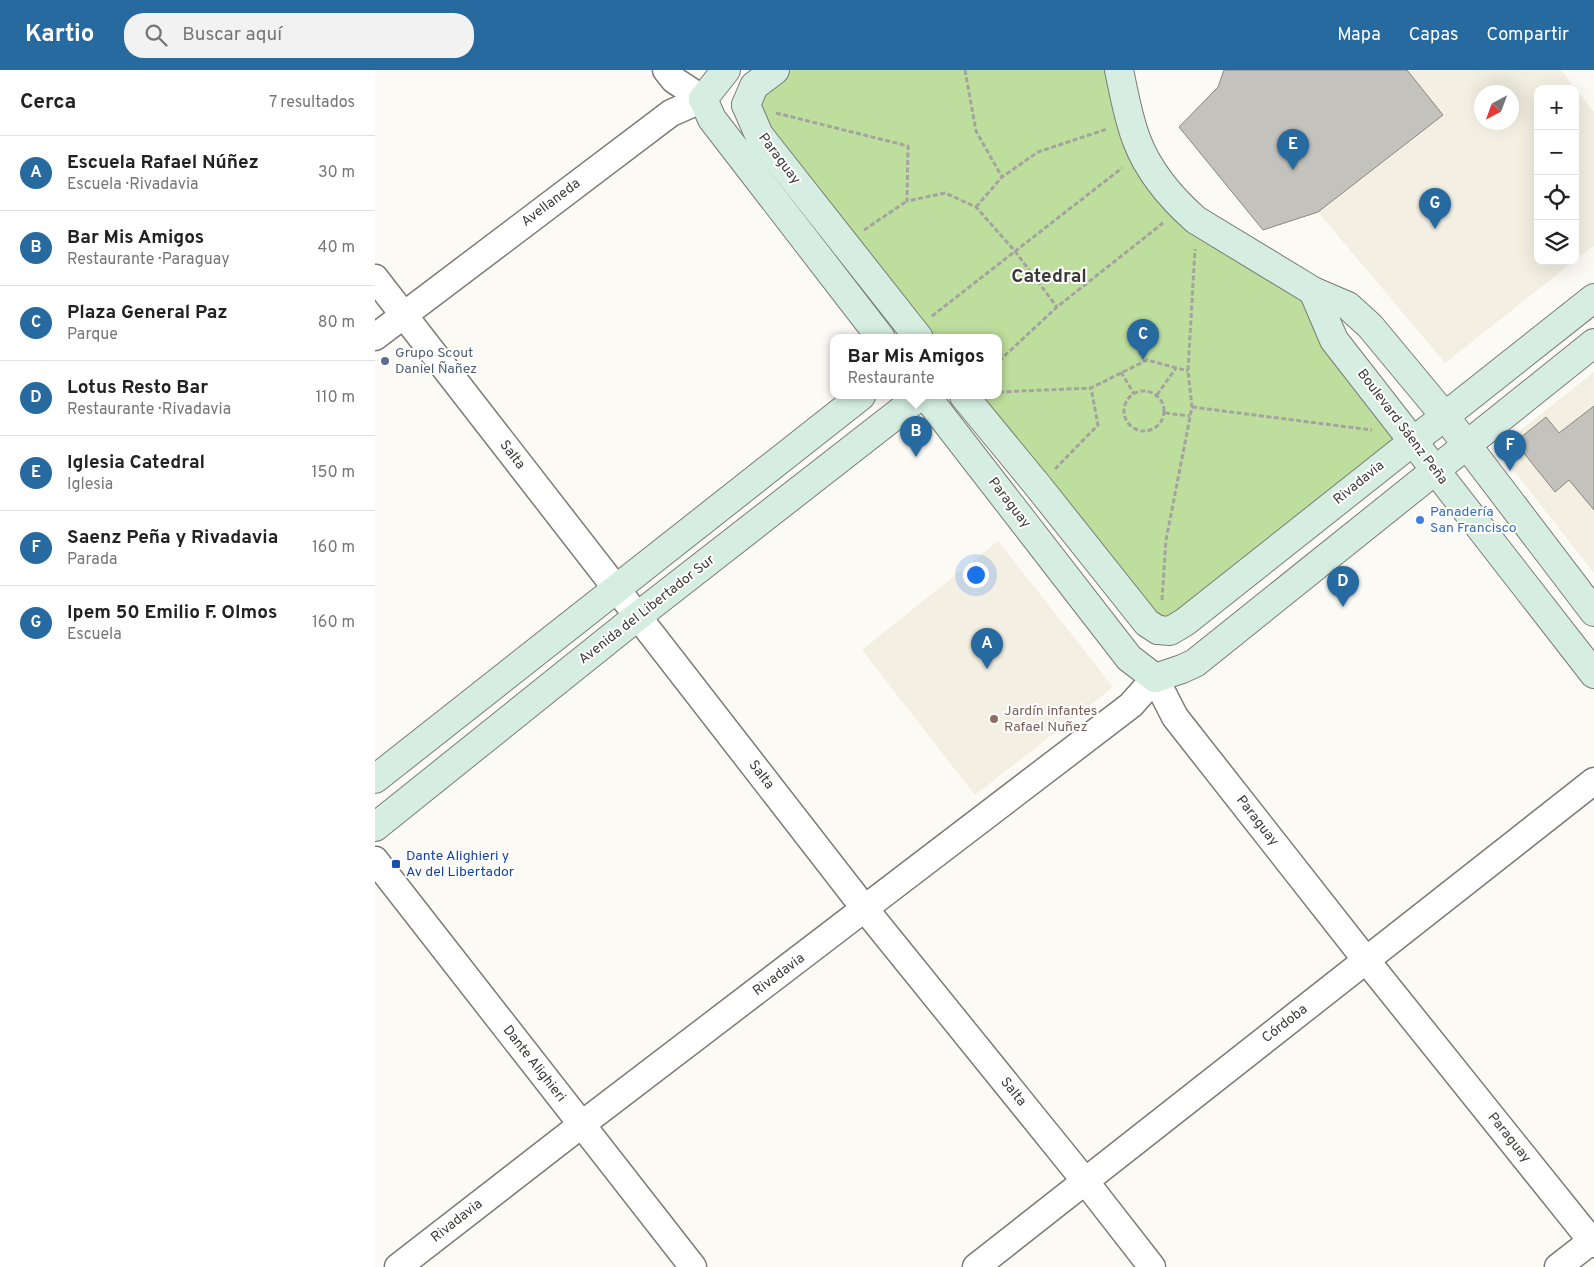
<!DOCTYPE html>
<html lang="es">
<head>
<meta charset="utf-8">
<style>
	body { margin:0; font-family:Overpass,sans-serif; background:#f2f2f2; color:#222 }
	.controls { position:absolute; right:15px; top:15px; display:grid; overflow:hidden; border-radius:10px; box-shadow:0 5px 20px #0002 }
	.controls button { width:45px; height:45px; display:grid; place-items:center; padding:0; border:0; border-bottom:1px solid #e0e0e0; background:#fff; color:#222; font:25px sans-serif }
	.compass { position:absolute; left:1099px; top:15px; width:45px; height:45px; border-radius:50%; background:#fff; box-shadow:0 5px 20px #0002; rotate:221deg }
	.you { position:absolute; left:600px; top:504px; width:18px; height:18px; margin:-12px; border:4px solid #fff; border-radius:50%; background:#1a73e8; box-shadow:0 0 0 8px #1a73e833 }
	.badge { display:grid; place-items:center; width:32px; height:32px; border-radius:50%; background:#276aa0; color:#fff; font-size:16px; font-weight:700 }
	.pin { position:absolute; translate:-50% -41px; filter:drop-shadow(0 1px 2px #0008) }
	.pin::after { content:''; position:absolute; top:26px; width:18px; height:15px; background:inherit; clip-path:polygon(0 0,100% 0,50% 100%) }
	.popup { position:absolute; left:455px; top:264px; width:172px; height:65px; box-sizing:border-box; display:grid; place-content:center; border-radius:10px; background:#fff; filter:drop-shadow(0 1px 4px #0005); font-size:16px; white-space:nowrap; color:#767676 }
	.popup b { font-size:19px; color:#222 }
	.popup::after { content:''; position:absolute; left:50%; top:100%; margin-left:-10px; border:10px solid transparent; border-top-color:#fff }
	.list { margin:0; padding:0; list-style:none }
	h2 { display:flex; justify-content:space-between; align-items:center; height:65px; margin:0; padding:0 20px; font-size:21px }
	h2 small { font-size:16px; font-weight:400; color:#767676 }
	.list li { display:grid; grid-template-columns:32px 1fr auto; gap:15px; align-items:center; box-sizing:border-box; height:75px; padding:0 20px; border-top:1px solid #e0e0e0 }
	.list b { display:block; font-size:19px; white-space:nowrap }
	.list p { margin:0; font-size:16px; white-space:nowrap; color:#767676 }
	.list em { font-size:16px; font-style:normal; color:#767676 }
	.icon { flex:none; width:28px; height:28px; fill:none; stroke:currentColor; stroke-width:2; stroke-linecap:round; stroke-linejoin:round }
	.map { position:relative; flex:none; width:1219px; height:1197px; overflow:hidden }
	header { display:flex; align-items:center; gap:30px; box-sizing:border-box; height:70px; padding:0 25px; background:#276aa0; color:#fff }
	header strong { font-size:24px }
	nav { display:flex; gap:28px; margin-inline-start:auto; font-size:18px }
	.search { width:350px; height:45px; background:#f2f2f2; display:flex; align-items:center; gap:12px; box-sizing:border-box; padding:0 18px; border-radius:20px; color:#767676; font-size:19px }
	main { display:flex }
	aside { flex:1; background:#fff }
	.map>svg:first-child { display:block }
	.built { fill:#f3efe2; fill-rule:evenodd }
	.green { fill:#bede9d }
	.building { fill:#c4c2bd; stroke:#888681 }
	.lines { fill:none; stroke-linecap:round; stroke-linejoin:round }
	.street-casing { stroke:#7d7b76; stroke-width:29 }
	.secondary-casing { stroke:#7d7b76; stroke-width:30 }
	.path { stroke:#a5a39f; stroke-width:3; stroke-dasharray:5 2.5; stroke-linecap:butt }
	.street { stroke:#fff; stroke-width:26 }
	.secondary { stroke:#d5eee1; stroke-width:28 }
	.service-dot { fill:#5c6f8a; stroke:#fff; stroke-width:2 }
	.shop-dot { fill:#3f7fe0; stroke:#fff; stroke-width:2 }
	.education-dot { fill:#8d6e63; stroke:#fff; stroke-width:2 }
	.transit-dot { fill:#1a4fb4; stroke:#fff; stroke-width:2 }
	.labels { text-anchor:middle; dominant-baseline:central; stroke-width:4; stroke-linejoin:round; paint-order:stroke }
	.street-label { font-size:14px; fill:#3d3c3a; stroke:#fff }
	.service-label { font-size:14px; fill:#4e5e75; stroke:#fff; text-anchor:start }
	.shop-label { font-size:14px; fill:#366cbe; stroke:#fff; text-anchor:start }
	.education-label { font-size:14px; fill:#785e54; stroke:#fff; text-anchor:start }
	.transit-label { font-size:14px; fill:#164399; stroke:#fff; text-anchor:start }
	.district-label { font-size:19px; font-weight:bold; fill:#3a3935; stroke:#fff }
</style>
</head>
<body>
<header>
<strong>Kartio</strong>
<div class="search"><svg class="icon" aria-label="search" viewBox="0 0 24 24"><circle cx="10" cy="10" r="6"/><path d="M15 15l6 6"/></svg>Buscar aquí</div>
<nav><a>Mapa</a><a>Capas</a><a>Compartir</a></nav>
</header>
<main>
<aside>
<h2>Cerca<small>7 resultados</small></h2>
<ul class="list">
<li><span class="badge">A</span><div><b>Escuela Rafael Núñez</b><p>Escuela · Rivadavia</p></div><em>30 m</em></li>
<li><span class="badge">B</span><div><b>Bar Mis Amigos</b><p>Restaurante · Paraguay</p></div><em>40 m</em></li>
<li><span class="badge">C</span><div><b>Plaza General Paz</b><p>Parque</p></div><em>80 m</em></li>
<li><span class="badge">D</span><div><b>Lotus Resto Bar</b><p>Restaurante · Rivadavia</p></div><em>110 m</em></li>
<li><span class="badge">E</span><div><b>Iglesia Catedral</b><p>Iglesia</p></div><em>150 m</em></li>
<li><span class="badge">F</span><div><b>Saenz Peña y Rivadavia</b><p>Parada</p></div><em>160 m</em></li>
<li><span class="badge">G</span><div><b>Ipem 50 Emilio F. Olmos</b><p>Escuela</p></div><em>160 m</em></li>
</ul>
</aside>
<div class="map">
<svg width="1219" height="1197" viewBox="0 0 1219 1197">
	<rect width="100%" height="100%" fill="#fcfaf4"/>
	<g class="built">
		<path d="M1032,0H1186L1219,42V176L1200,190V19H1163V191H1199L1070,293L943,142L1068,45ZM1106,22H1136V52H1106Z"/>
		<polygon points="1219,302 1219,503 1122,379"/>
		<polygon points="623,471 738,617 600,725 487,580"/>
	</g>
	<polygon class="green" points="400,0 744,0 788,115 938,221 1038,370 795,561 589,326 624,326 624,268 544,268 384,65 379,16"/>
	<g class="building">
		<polygon points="849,0 1032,0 1068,45 943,142 888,160 804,57 843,17"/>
		<polygon points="1219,336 1219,440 1194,410 1180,422 1140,372 1171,347 1184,363"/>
	</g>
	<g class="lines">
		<defs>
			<g id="street">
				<polyline points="291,0 299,10 328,29"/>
				<polyline points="0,208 490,839 710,1111 777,1197"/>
				<polyline points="0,267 296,43 328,29"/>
				<polyline points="0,790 318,1197"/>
				<polyline points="23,1197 206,1055 756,635 780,608 800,647 991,890 1219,1174"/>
				<polyline points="601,1197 1219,711"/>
				<polyline points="1183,1197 1219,1169"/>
			</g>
			<g id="secondary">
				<path d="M744,0C749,23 753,48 762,71C774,102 796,128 821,150L938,221L973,236L995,256L1069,345L1219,542"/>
				<polyline points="328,29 337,49 506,268"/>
				<polyline points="328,29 351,0"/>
				<polyline points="371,35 384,65 544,268"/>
				<polyline points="371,35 379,16 400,0"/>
				<polyline points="938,221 959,270 1219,604"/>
				<polyline points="551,326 754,588 780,608"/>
				<polyline points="589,326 663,416 772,553 783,560"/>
				<polyline points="783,560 795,561 810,552 1219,228"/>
				<polyline points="780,608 807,599 820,593 1219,273"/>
				<polyline points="0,709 486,326"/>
				<polyline points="0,757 263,546 545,326"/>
			</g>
		</defs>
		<use href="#street" class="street-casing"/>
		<use href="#secondary" class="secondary-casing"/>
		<g class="path">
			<polyline points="590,0 601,61 627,107"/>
			<polyline points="401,43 533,76 532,131 570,123 601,137 639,180 682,237"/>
			<polyline points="601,137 627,107 663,82 732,59"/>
			<polyline points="489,160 532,131"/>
			<polyline points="557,246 747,98"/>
			<polyline points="624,291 682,237 788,153"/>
			<polyline points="746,302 759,324"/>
			<circle cx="769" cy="341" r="20"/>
			<polyline points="624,322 716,318"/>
			<polyline points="782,325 801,298"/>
			<polyline points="817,337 997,360"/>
			<polyline points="790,343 815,346"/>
			<polyline points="680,399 723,355 716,318 772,290 813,301"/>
			<polyline points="787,530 791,470 817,337 813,301 820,179"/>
		</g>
		<use href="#street" class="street"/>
		<use href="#secondary" class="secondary"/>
	</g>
	<circle class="service-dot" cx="10" cy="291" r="5"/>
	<circle class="shop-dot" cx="1045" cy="450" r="5"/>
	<circle class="education-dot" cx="619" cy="649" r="5"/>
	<rect class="transit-dot" x="16" y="789" width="10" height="10" rx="2.5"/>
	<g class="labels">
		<g class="street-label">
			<text transform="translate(404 89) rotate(53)">Paraguay</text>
			<text transform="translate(176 133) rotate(-37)">Avellaneda</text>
			<text transform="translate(1027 357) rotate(53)">Boulevard Sáenz Peña</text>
			<text transform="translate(137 385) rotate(52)">Salta</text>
			<text transform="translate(984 413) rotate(-39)">Rivadavia</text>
			<text transform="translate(634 433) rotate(52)">Paraguay</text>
			<text transform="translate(272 540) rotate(-38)">Avenida del Libertador Sur</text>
			<text transform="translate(386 705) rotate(52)">Salta</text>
			<text transform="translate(882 751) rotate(52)">Paraguay</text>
			<text transform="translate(404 905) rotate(-37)">Rivadavia</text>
			<text transform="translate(910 954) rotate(-38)">Córdoba</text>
			<text transform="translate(159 994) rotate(52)">Dante Alighieri</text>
			<text transform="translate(638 1022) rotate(51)">Salta</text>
			<text transform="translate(1134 1068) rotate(51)">Paraguay</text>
			<text transform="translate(82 1151) rotate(-38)">Rivadavia</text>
		</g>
		<g class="service-label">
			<text x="20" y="283">Grupo Scout<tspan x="20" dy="16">Daniel Ñañez</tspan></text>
		</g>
		<g class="shop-label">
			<text x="1055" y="442">Panadería<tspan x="1055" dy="16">San Francisco</tspan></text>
		</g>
		<g class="education-label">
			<text x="629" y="641">Jardín infantes<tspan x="629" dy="16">Rafael Nuñez</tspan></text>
		</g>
		<g class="transit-label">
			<text x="31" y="786">Dante Alighieri y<tspan x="31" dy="16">Av del Libertador</tspan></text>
		</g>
		<g class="district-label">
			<text x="674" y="207">Catedral</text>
		</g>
	</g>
</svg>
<div class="controls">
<button>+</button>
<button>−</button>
<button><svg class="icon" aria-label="locate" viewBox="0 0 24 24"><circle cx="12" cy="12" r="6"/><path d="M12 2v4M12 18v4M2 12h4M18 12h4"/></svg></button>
<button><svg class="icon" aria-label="layers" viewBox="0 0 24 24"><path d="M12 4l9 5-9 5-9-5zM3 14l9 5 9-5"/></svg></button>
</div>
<svg class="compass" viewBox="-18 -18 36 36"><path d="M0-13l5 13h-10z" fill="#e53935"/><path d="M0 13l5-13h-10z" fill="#767676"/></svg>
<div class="you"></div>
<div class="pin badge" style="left:612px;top:599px">A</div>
<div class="pin badge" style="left:541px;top:387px">B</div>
<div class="popup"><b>Bar Mis Amigos</b>Restaurante</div>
<div class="pin badge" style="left:768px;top:290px">C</div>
<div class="pin badge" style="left:968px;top:537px">D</div>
<div class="pin badge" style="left:918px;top:100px">E</div>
<div class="pin badge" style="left:1135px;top:401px">F</div>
<div class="pin badge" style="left:1060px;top:159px">G</div>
</div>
</main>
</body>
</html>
